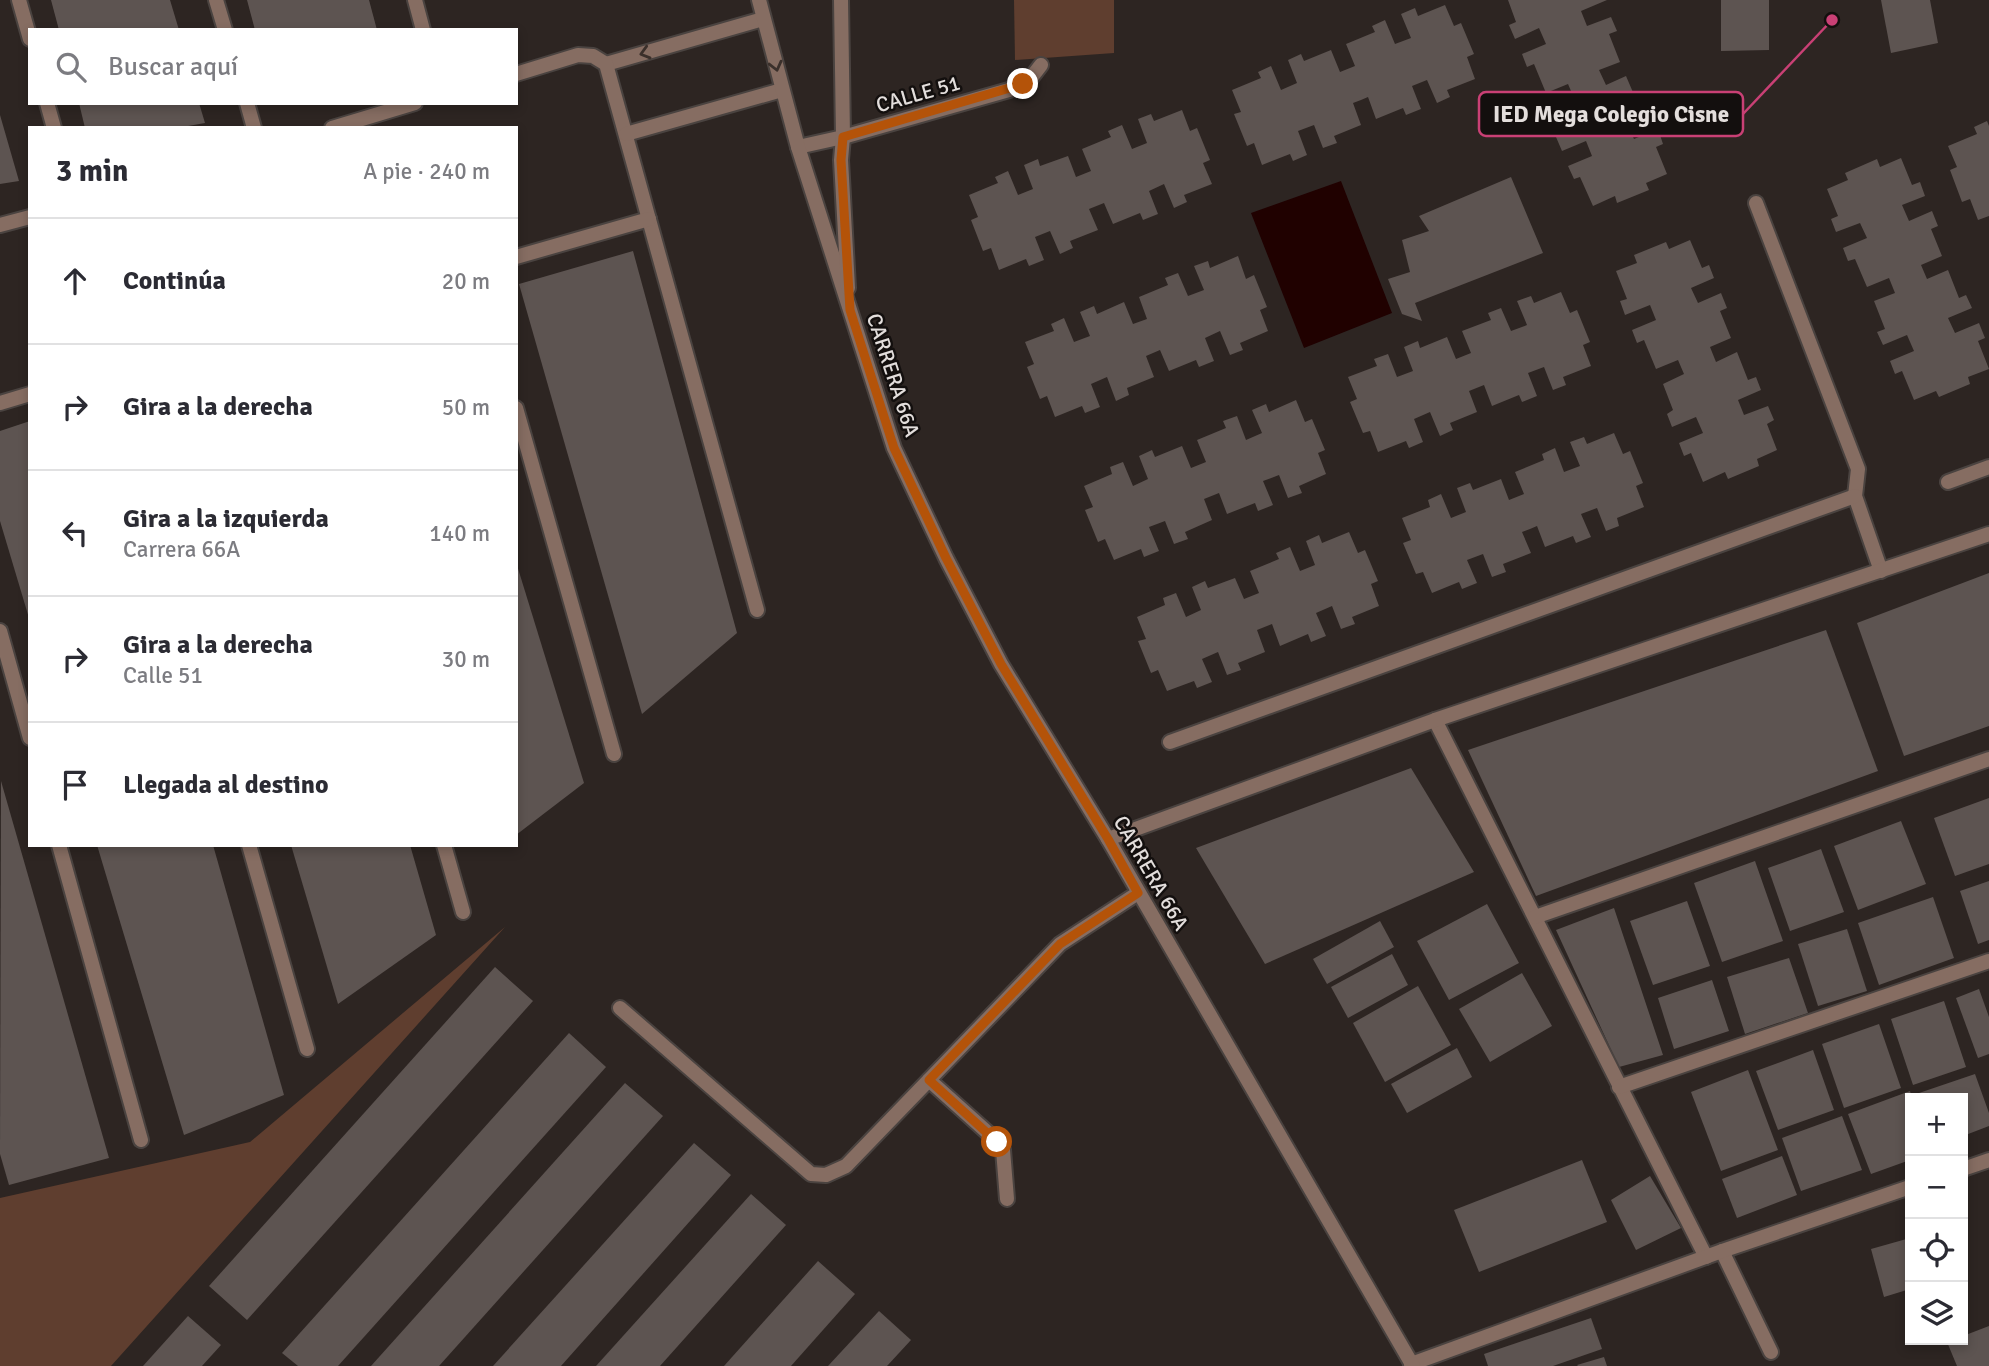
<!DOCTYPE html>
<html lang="es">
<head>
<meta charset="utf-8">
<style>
	body { margin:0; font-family:Signika,sans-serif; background:#f7f7f7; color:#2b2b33 }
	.controls { position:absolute; right:21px; bottom:21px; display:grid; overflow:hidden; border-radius:0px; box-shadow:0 4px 10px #0003 }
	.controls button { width:63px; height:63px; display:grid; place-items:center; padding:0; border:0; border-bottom:2px solid #e1e1e2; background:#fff; color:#2b2b33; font:35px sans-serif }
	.stop { position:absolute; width:21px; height:21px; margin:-16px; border:5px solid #b45309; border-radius:50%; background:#fff }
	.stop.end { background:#b45309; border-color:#fff; box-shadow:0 2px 7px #0008 }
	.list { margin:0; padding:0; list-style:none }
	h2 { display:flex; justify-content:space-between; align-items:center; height:91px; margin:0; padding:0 28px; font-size:30px }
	h2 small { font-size:23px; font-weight:400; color:#7c7c81 }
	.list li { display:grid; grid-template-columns:46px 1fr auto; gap:21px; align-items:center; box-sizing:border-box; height:126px; padding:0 28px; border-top:2px solid #e1e1e2 }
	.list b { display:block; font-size:26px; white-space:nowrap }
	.list p { margin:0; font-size:23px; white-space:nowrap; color:#7c7c81 }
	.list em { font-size:23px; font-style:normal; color:#7c7c81 }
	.icon { flex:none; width:38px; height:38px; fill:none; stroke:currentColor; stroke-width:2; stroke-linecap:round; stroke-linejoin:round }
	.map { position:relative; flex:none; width:1989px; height:1366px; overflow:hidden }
	.search { position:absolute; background:#fff; box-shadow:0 4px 10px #0003; left:28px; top:28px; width:490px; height:77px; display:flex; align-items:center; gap:18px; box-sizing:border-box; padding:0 24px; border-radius:0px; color:#7c7c81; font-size:26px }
	.panel { position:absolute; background:#fff; box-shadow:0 4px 10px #0003; left:28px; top:126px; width:490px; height:721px; border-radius:0px }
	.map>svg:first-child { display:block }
	.green { fill:#5f3e2f }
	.water { fill:#200100 }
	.building { fill:#5d5451 }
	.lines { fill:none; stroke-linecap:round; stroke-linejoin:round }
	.service-casing { stroke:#4a4340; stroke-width:18 }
	.minor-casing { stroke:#4a4340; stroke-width:18 }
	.tertiary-casing { stroke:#4a4340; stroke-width:18 }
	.service { stroke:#866d62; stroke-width:14 }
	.minor { stroke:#866d62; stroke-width:14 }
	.tertiary { stroke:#866d62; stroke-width:14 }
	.oneway { stroke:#3b302b }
	.route { stroke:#b45309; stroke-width:9 }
	.labels { text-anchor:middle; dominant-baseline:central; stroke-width:5; stroke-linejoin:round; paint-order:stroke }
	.street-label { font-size:21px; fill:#e3dedc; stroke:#130f0e }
	.leader { fill:none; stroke:#c94075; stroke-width:2.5 }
	.callout-dot { fill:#c94075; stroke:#130f0e; stroke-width:2.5 }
	.callout { fill:#130f0e; stroke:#c94075; stroke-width:2.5 }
	.callout-label { font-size:23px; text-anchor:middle; font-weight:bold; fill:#e3dedc }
</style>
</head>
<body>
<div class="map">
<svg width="1989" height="1366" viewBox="0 0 1989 1366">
	<rect width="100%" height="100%" fill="#2d2522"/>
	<g class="green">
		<polygon points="1014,0 1114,0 1114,53 1015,60"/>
		<polygon points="505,927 111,1366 0,1366 0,1198 250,1142"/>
	</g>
	<polygon class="water" points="1341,181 1392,313 1304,348 1251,213"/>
	<g class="building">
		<polygon points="51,0 170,0 179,30 59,30"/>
		<polygon points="247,0 369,0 377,30 255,30"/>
		<polygon points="1508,0 1607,0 1581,11 1587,26 1611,17 1617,31 1609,34 1620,62 1599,70 1606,85 1626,76 1638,104 1645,101 1651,114 1627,124 1634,139 1658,129 1663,144 1656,147 1667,174 1646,183 1649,190 1617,203 1615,196 1593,206 1580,177 1574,179 1568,166 1592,156 1586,141 1562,151 1556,137 1563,134 1552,108 1574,98 1568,84 1546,93 1534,64 1527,67 1522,54 1546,44 1539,28 1515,39 1509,25 1516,22"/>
		<polygon points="1721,0 1769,0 1769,50 1721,51"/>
		<polygon points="1881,0 1930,0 1938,43 1891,53"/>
		<polygon points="1445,5 1454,26 1461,23 1474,54 1467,57 1475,79 1447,90 1450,97 1437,103 1427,80 1412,86 1421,109 1406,115 1403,108 1376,119 1368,97 1361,100 1353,103 1361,125 1334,136 1337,143 1323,148 1314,125 1298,131 1307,155 1293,161 1290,154 1262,165 1254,143 1247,146 1234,114 1241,112 1232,90 1261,78 1258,72 1271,66 1281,90 1297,83 1288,60 1301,54 1304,61 1331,50 1340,72 1355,66 1346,44 1375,32 1372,26 1385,20 1395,44 1411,38 1401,14 1415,8 1418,16"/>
		<polygon points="79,103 199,103 205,123 177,128 85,128"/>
		<polygon points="1182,110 1190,131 1197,128 1210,160 1203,163 1212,184 1184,195 1187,202 1174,208 1164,184 1149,191 1158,214 1143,220 1140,213 1113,224 1104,203 1089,209 1098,230 1070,241 1073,248 1060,254 1050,231 1035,237 1044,260 1029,266 1026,259 999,270 991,248 983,251 971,220 978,217 969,195 998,183 995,177 1008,171 1018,195 1033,189 1024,165 1038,159 1040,166 1068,156 1076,177 1091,171 1082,149 1111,137 1108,131 1122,125 1132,149 1147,143 1138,119 1151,114 1154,121"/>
		<polygon points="0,115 19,181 0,184"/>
		<polygon points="1987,121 1989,126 1989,216 1978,220 1970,199 1962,202 1950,170 1957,167 1948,146 1977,134 1974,127"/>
		<polygon points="1901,158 1912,185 1920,182 1925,196 1902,205 1909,221 1932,211 1938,226 1931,229 1942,256 1921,265 1927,279 1948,270 1959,298 1966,295 1972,308 1948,318 1955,333 1979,323 1985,338 1978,341 1989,369 1968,377 1970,384 1939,397 1936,391 1914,400 1902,371 1895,374 1890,361 1914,351 1907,335 1883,345 1877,332 1885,329 1874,301 1895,293 1889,278 1867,287 1855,259 1848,261 1843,248 1867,238 1860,223 1836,232 1831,219 1838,216 1827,189 1848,180 1845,173 1877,159 1880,167"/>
		<polygon points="1511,177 1543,253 1415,303 1422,321 1402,314 1388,279 1410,272 1402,240 1429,231 1419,216"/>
		<polygon points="1690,240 1702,268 1709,265 1714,278 1691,288 1698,303 1721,293 1727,308 1720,311 1731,338 1710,347 1716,362 1737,352 1748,380 1756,377 1761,390 1738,400 1744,415 1768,406 1774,420 1767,424 1777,450 1757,459 1759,466 1728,479 1725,472 1703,482 1691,453 1684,456 1679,443 1703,433 1696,417 1672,427 1667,414 1673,410 1663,384 1684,374 1678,360 1656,369 1644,340 1637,343 1632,330 1656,320 1650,305 1625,315 1620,301 1627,299 1616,271 1637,263 1634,255 1666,242 1669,249"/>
		<polygon points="633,251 737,633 642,714 519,284"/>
		<polygon points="1238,256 1246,279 1254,275 1267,307 1260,310 1268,331 1240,343 1243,350 1230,355 1220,331 1205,338 1214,361 1199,367 1196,360 1169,371 1160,350 1146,356 1154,377 1127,388 1129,395 1116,401 1107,377 1091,384 1100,407 1085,413 1082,406 1055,417 1047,396 1040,399 1027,367 1034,364 1025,342 1054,331 1051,324 1064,318 1074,342 1090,336 1080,312 1094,306 1097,314 1124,302 1133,324 1147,319 1139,297 1168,285 1165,278 1178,273 1188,296 1204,290 1194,266 1208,261 1210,268"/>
		<polygon points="1561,292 1570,313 1577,310 1590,342 1583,345 1591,366 1563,377 1566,385 1553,390 1544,367 1528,373 1537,396 1522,402 1519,395 1492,406 1484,385 1469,391 1477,412 1450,423 1453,430 1440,436 1430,412 1414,419 1423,442 1409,448 1406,441 1378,452 1370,431 1363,433 1350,402 1357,399 1348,377 1377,366 1374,359 1388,354 1397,377 1413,371 1404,347 1418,341 1420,348 1447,337 1456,359 1471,353 1462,331 1491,320 1488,313 1501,308 1511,331 1527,325 1517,301 1531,296 1534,303"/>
		<polygon points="1296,400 1305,422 1312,419 1325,450 1318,453 1326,474 1299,486 1302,493 1288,498 1279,475 1263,481 1273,505 1258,511 1255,503 1227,514 1219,493 1204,499 1212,520 1185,532 1188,539 1174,544 1165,521 1149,527 1159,551 1144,557 1141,549 1114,560 1105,539 1098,542 1085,510 1093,507 1084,486 1112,474 1110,467 1123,462 1133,486 1148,479 1139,456 1152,450 1155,457 1182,446 1191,468 1206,462 1197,440 1226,428 1223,421 1237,416 1246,440 1262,433 1252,410 1266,404 1269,412"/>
		<polygon points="30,421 30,618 29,618 0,521 0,431"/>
		<polygon points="1614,433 1623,454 1630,451 1643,483 1636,486 1644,507 1617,518 1619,526 1606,531 1597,508 1581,514 1591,537 1576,543 1573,536 1545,547 1537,526 1530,529 1522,532 1531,553 1503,564 1506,572 1492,577 1483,554 1467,560 1477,583 1462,589 1459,582 1432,593 1423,572 1416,574 1403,543 1411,540 1402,518 1430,507 1428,500 1441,494 1451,518 1466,512 1457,488 1470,483 1473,490 1501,479 1509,500 1524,494 1515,472 1544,460 1542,454 1555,448 1564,472 1580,466 1570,442 1584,437 1587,444"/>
		<polygon points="1349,532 1358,553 1365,550 1378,581 1371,584 1379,606 1352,617 1355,624 1341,629 1332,606 1316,613 1326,636 1311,642 1308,634 1280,646 1272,624 1257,630 1265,652 1238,663 1241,670 1227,675 1218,652 1202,659 1212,682 1197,688 1194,681 1167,691 1158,670 1151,673 1138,641 1146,639 1137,617 1165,605 1163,598 1176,593 1186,617 1201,610 1192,587 1205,581 1208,588 1235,578 1244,599 1259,593 1250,571 1279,559 1276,553 1290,547 1300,571 1315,565 1306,541 1319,535 1322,543"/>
		<polygon points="516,562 584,783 516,835"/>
		<polygon points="1989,573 1989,726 1904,756 1857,623"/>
		<polygon points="1826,630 1878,771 1536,896 1468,750"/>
		<polygon points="1411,768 1474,872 1265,964 1196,848"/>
		<polygon points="1,781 109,1158 9,1185 0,1154"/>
		<polygon points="1989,798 1989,864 1955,876 1934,818"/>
		<polygon points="1901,821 1926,884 1858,910 1834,846"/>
		<polygon points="97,845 213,845 284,1095 184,1135"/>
		<polygon points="291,845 410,845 436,935 338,1004"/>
		<polygon points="1821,849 1844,912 1790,931 1768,868"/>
		<polygon points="1755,861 1783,941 1722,962 1694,883"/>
		<polygon points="1989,881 1989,940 1978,944 1960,891"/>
		<polygon points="1933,897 1954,958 1879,985 1858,923"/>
		<polygon points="1687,901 1710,966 1653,985 1630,921"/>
		<polygon points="1487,904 1519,963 1449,1000 1417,941"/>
		<polygon points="1614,908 1663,1055 1619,1067 1556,930"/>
		<polygon points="1380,921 1394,947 1327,984 1313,959"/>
		<polygon points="1847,929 1867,991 1818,1006 1798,944"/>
		<polygon points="1392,954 1408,985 1348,1018 1331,987"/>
		<polygon points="1789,958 1808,1013 1745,1034 1727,977"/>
		<polygon points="495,967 533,1001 247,1320 209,1286"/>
		<polygon points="1522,973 1552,1026 1490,1062 1459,1009"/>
		<polygon points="1712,980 1729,1031 1674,1049 1658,998"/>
		<polygon points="1418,986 1451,1045 1385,1082 1353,1023"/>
		<polygon points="1979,989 1989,1017 1989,1054 1978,1058 1956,998"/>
		<polygon points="1944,1001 1966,1067 1913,1085 1891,1019"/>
		<polygon points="1879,1024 1901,1088 1844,1108 1822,1044"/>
		<polygon points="569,1033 606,1067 338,1366 298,1366 282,1353"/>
		<polygon points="1457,1048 1472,1077 1407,1113 1391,1084"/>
		<polygon points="1813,1050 1834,1110 1778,1130 1756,1071"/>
		<polygon points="1748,1070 1778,1150 1721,1171 1691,1092"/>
		<polygon points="1975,1074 1989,1113 1989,1126 1963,1136 1963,1098 1921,1098 1919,1093"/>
		<polygon points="625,1083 663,1116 439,1366 371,1366"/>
		<polygon points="1910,1091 1912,1098 1910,1098 1910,1160 1871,1174 1848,1114"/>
		<polygon points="1842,1116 1862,1170 1801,1191 1782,1138"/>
		<polygon points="694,1143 731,1175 561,1366 493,1366"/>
		<polygon points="1782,1156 1797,1195 1737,1218 1722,1179"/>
		<polygon points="1582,1160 1607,1222 1479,1272 1454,1210"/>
		<polygon points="1650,1176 1681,1228 1636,1250 1611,1200"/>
		<polygon points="751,1194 786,1225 660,1366 596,1366"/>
		<polygon points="1910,1238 1910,1289 1884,1297 1871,1249"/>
		<polygon points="818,1261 855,1294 791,1366 724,1366"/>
		<polygon points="879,1311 911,1340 887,1366 828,1366"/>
		<polygon points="188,1316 221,1345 202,1366 143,1366"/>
		<polygon points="1591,1318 1602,1349 1553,1366 1488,1366 1484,1354"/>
		<polygon points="1989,1326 1989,1366 1957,1366 1947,1342 1963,1340 1963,1336"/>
		<polygon points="1604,1357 1607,1366 1578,1366 1577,1365"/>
	</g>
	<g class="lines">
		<defs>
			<g id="service">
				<polyline points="1756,203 1858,469 1855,496 1881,571"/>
				<polyline points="1948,482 1989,467"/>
				<polyline points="1170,742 1855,496"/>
				<polyline points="1722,1251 1771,1352"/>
			</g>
			<g id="minor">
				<polyline points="19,0 30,39"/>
				<polyline points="216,0 225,30"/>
				<polyline points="415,0 423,30"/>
				<polyline points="606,64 763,19"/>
				<polyline points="516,74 578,55 593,56 606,64 757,610"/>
				<polyline points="47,103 54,128"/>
				<polyline points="247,103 254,128"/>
				<polyline points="332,128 415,103"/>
				<polyline points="626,134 782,90"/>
				<polyline points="798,147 843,137 1009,90 1031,78 1041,65"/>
				<polyline points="0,225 30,217"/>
				<polyline points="516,257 649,219"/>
				<polyline points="0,403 30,394"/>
				<polyline points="516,408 614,754"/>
				<polyline points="0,631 30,738"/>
				<polyline points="1435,720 1706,1257"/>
				<polyline points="1108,839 1435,720 1989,534"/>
				<polyline points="59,845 141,1140"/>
				<polyline points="249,845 307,1049"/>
				<polyline points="444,845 463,912"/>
				<polyline points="1535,917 1989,759"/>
				<polyline points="620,1008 811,1174 826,1175 846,1166 1060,944 1138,893"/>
				<polyline points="929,1080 997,1141 1003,1150 1007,1199"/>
				<polyline points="1619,1087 1989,961"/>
				<polyline points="1963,1169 1989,1160"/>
				<polyline points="1411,1364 1722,1251 1910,1187"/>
			</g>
			<g id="tertiary">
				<polyline points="759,0 798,147 894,448 946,558 1001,664 1108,839 1413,1366"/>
				<polyline points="841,0 843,137 841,160 848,288"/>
			</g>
		</defs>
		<use href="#service" class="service-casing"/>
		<use href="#minor" class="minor-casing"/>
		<use href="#tertiary" class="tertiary-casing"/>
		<use href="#service" class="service"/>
		<use href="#minor" class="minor"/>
		<use href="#tertiary" class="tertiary"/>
	</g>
	<defs><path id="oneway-chevron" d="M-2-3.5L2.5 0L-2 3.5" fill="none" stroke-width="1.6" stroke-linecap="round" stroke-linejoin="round" transform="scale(1.75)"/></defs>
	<g class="oneway">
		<use href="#oneway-chevron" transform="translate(645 53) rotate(164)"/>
		<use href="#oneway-chevron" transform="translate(776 66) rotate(76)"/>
	</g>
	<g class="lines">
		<polyline class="route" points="997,1142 929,1080 1060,944 1138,893 1108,839 1001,664 946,558 894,448 850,310 841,160 843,137 1023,84"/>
	</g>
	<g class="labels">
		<g class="street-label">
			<text transform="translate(918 94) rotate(-16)">CALLE 51</text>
			<text transform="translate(893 375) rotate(72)">CARRERA 66A</text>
			<text transform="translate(1151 873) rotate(60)">CARRERA 66A</text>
		</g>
	</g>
	<path class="leader" d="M1832 20L1743 114"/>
	<circle class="callout-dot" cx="1832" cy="20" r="7"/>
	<rect class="callout" x="1479" y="92" width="264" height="44" rx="7"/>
	<g class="callout-label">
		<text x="1611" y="122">IED Mega Colegio Cisne</text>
	</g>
</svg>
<div class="controls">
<button>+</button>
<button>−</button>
<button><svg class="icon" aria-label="locate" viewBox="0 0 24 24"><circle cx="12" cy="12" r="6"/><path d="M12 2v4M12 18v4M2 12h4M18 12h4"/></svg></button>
<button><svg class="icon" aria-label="layers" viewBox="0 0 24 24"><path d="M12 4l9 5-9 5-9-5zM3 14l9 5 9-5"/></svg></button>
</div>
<div class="stop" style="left:997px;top:1142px"></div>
<div class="stop end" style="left:1023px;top:84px"></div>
<div class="search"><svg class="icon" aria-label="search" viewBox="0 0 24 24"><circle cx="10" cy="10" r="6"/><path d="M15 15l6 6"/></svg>Buscar aquí</div>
<section class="panel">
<h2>3 min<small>A pie · 240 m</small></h2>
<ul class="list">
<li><svg class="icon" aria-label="ahead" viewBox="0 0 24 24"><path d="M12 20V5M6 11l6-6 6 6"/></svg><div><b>Continúa</b></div><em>20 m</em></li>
<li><svg class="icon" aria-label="right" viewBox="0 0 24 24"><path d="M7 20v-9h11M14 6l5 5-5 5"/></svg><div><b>Gira a la derecha</b></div><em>50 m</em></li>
<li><svg class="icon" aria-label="left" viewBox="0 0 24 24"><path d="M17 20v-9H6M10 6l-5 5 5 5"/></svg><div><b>Gira a la izquierda</b><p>Carrera 66A</p></div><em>140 m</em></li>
<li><svg class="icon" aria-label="right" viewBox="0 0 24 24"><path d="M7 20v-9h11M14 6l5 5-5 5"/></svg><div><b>Gira a la derecha</b><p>Calle 51</p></div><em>30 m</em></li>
<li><svg class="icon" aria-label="arrive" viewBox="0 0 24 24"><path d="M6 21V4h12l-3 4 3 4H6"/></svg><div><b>Llegada al destino</b></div></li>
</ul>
</section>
</div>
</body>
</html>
